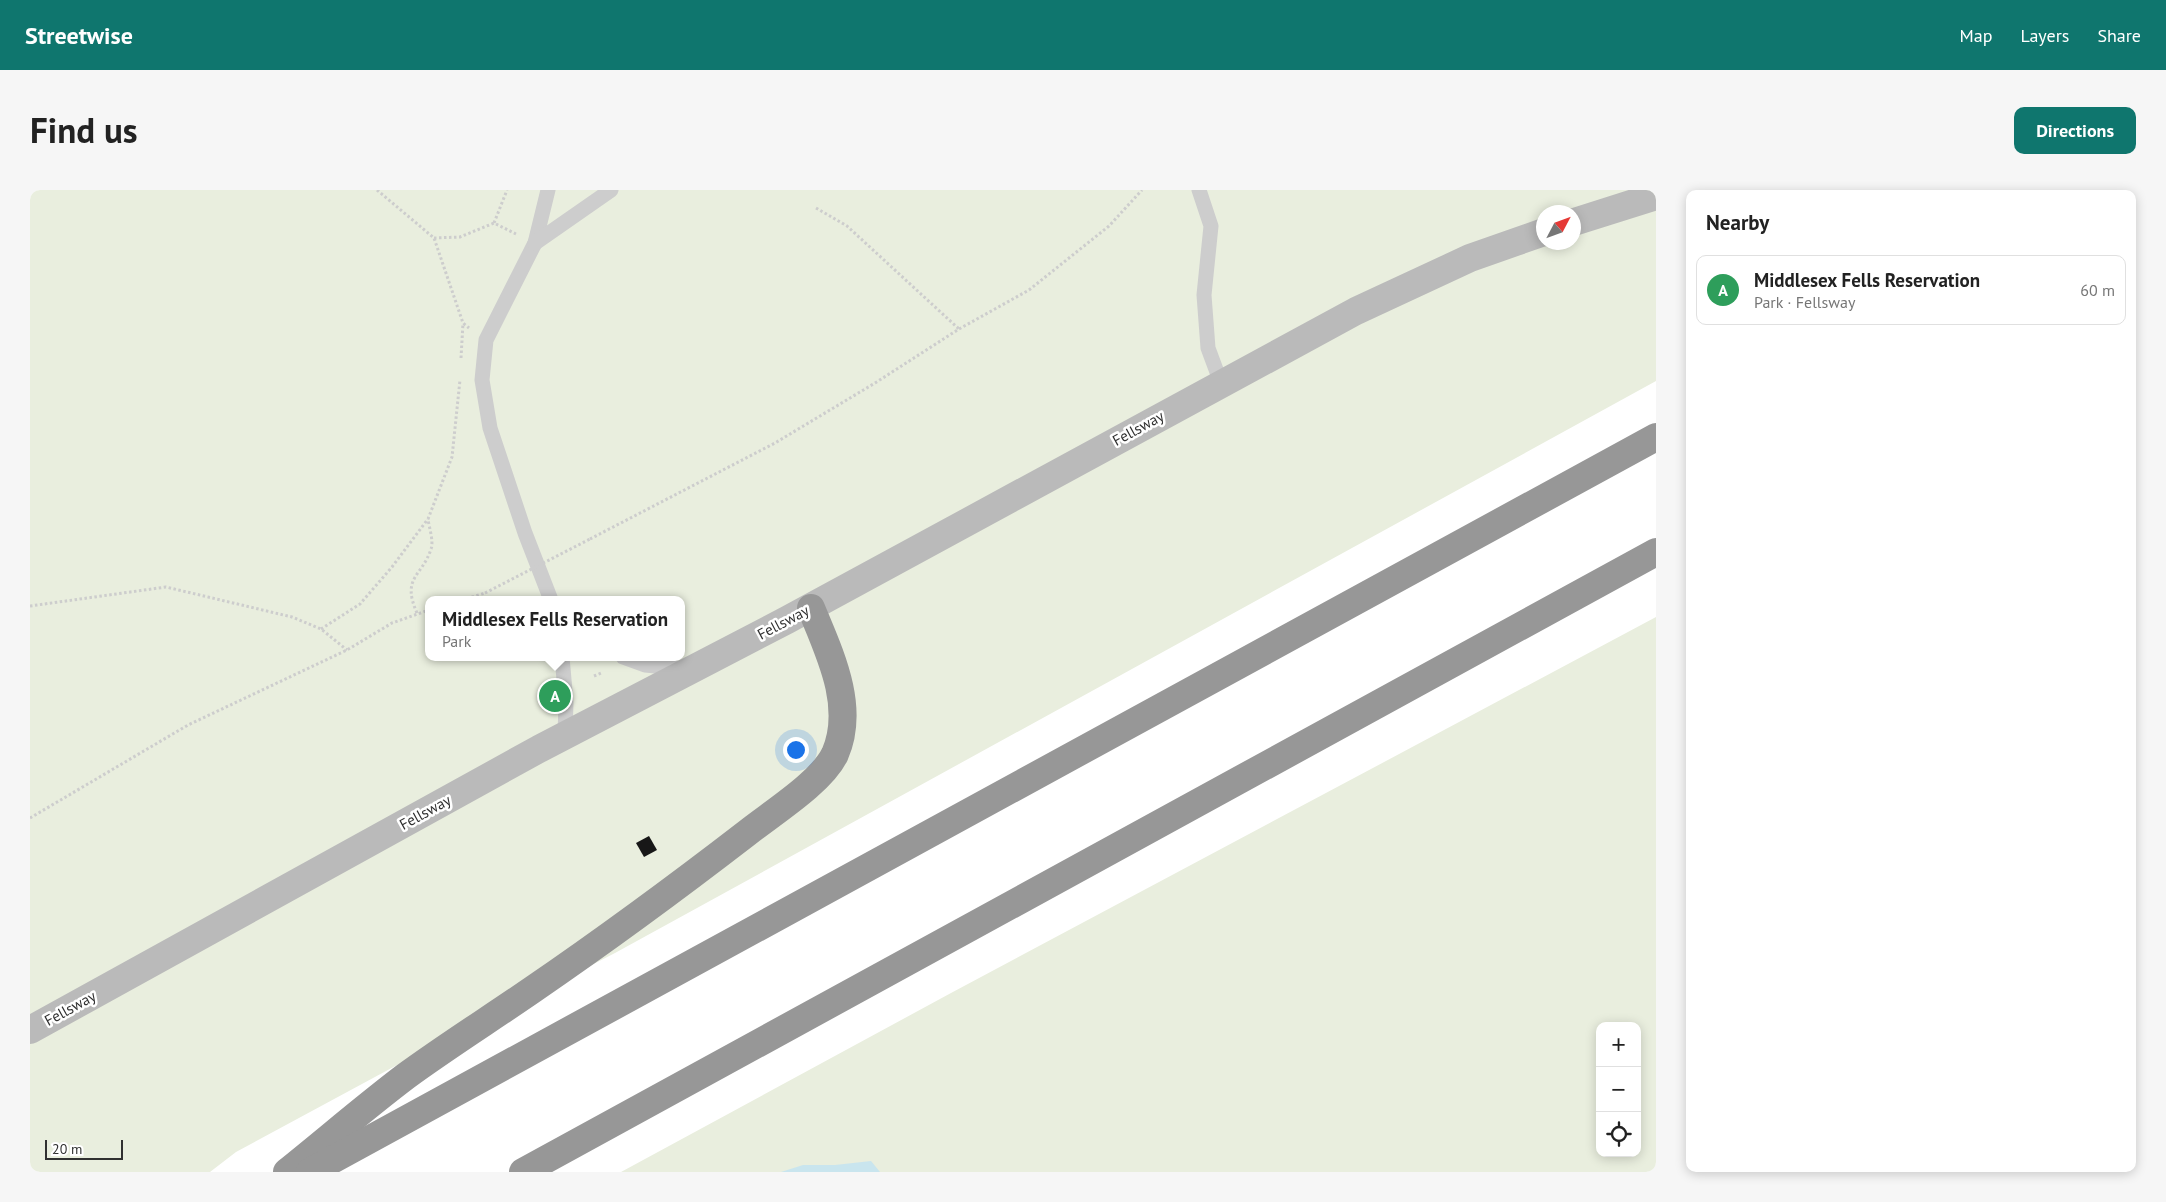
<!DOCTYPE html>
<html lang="en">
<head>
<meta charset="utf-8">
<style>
	body { margin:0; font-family:"PT Sans",sans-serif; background:#f6f6f6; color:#222 }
	.controls { position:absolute; right:15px; bottom:15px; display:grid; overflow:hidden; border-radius:10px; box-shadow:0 2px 12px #0003 }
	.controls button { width:45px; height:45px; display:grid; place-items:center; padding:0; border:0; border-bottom:1px solid #e0e0e0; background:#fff; color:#222; font:25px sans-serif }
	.compass { position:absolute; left:1506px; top:15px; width:45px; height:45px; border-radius:50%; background:#fff; box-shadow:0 2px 12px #0003; rotate:49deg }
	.scale { position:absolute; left:15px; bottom:12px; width:78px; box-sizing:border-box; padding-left:5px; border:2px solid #303030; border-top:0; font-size:14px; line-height:18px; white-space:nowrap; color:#303030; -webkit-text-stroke:4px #fff; paint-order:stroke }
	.you { position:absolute; left:765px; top:559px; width:18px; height:18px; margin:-12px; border:4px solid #fff; border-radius:50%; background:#1a73e8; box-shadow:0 0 0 8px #1a73e833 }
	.badge { display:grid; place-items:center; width:32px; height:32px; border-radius:50%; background:#0f766e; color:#fff; font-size:16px; font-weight:700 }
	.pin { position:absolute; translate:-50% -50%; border:2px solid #fff; box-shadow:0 1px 5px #0006 }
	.popup { position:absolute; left:395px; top:406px; width:260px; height:65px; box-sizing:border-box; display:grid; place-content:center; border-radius:10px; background:#fff; filter:drop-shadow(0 1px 4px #0005); font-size:16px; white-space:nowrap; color:#767676 }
	.popup b { font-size:19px; color:#222 }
	.popup::after { content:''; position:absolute; left:50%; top:100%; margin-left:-10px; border:10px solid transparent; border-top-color:#fff }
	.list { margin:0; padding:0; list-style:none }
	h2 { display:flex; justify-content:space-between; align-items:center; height:65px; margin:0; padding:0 20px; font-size:21px }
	h2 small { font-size:16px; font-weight:400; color:#767676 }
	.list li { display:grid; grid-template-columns:32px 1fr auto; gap:15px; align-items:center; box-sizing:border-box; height:70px; margin:0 10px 10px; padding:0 10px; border:1px solid #e0e0e0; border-radius:10px }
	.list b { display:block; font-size:19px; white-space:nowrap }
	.list p { margin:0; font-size:16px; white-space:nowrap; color:#767676 }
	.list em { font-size:16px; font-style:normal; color:#767676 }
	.icon { flex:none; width:28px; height:28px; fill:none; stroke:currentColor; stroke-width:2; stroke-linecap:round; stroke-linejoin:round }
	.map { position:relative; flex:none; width:1626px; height:982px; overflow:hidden; border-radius:10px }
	header { display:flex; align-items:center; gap:30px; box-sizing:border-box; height:70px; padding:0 25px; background:#0f766e; color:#fff }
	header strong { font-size:24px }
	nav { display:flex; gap:28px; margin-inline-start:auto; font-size:18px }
	.intro { display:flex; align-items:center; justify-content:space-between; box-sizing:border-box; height:120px; padding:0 30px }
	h1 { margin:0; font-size:35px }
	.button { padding:12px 22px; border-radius:10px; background:#0f766e; color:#fff; font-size:18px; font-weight:700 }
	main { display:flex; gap:30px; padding:0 30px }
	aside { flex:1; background:#fff; border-radius:10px; box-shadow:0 2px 12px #0003 }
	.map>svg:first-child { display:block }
	.green { fill:#e9eede; fill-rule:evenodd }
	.water { fill:#c9e5ee }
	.building { fill:#171717 }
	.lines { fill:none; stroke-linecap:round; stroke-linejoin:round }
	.path { stroke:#cdcdcd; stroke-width:3; stroke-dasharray:2.5 2.5; stroke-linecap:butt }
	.lane { stroke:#cdcdcd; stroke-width:15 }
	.secondary { stroke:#bababa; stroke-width:28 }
	.highway { stroke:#979797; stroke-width:28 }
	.path-bridge { stroke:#cdcdcd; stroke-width:3; stroke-dasharray:2.5 2.5; stroke-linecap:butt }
	.labels { text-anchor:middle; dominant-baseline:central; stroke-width:5; stroke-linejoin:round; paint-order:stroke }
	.street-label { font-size:15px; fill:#303030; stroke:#fff }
</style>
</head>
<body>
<header>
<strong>Streetwise</strong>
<nav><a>Map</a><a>Layers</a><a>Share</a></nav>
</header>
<div class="intro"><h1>Find us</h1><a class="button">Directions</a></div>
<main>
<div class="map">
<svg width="1626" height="982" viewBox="0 0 1626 982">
	<rect width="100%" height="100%" fill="#fff"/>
	<g class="green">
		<path d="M0,0H1626V191L585,763L369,874L206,962L180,982H0ZM1514,22H1544V52H1514ZM399,410H651V467H399Z"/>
		<path d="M1626,427V982H591L921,803ZM1570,836H1607V963H1570Z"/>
	</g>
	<polygon class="water" points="841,971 850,982 751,982 773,975 805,975"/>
	<polygon class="building" points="619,646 627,660 614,667 606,653"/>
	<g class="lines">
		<g class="path">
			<polyline points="347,0 404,48 433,133 439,138"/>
			<polyline points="786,18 817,36 929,139"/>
			<polyline points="464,33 477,0"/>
			<polyline points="404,48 430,47 464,33 486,44"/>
			<polyline points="431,168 433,133"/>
			<polyline points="560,349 745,253 845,193 929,139 999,100 1079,36 1112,0"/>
			<polyline points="432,410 455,403"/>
			<polyline points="0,416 136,397 262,427 291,439 317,460"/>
			<path d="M387,423C371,387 392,387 401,359C404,352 399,337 398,329"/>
			<polyline points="291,439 330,414 362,377 398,329 422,267 430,190"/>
			<polyline points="564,486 571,483"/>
			<polyline points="0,628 158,535 317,460 362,433 399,420"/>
		</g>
		<g class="lane">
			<polyline points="518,0 505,53 456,150 452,190 460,238 495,343 521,410"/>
			<polyline points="1169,0 1181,36 1174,105 1178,158 1191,193"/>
			<polyline points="505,53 581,0"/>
			<polyline points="532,467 536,512 535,546"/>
			<polyline points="593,467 615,475 657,479"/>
		</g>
		<g class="secondary">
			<polyline points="1544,32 1626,6"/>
			<polyline points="0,840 509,559 757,430 1326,121 1440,68 1514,42"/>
		</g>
		<g class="highway">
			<path d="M257,982C297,950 335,917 376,886C417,856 460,829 502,800C575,750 647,697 717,643C742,623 792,592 805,564C826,516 799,462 781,418"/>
			<polyline points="280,982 1626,247"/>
			<polyline points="493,982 1626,362"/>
		</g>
		<polyline class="path-bridge" points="455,403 560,349"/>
	</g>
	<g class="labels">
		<g class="street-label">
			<text transform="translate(1108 238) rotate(-29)">Fellsway</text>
			<text transform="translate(753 432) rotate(-28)">Fellsway</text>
			<text transform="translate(395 622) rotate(-29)">Fellsway</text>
			<text transform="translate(40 818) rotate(-29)">Fellsway</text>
		</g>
	</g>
</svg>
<div class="controls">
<button>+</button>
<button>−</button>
<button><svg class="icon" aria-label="locate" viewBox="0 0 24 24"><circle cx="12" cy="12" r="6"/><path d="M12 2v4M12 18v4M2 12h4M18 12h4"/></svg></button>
</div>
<svg class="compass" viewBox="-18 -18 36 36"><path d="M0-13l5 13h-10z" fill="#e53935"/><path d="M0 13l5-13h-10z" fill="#767676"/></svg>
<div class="scale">20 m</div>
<div class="you"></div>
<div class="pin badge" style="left:525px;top:506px;background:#2e9e5b">A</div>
<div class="popup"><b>Middlesex Fells Reservation</b>Park</div>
</div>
<aside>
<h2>Nearby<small></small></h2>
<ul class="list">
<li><span class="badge" style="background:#2e9e5b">A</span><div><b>Middlesex Fells Reservation</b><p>Park · Fellsway</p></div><em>60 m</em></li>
</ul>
</aside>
</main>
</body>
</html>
